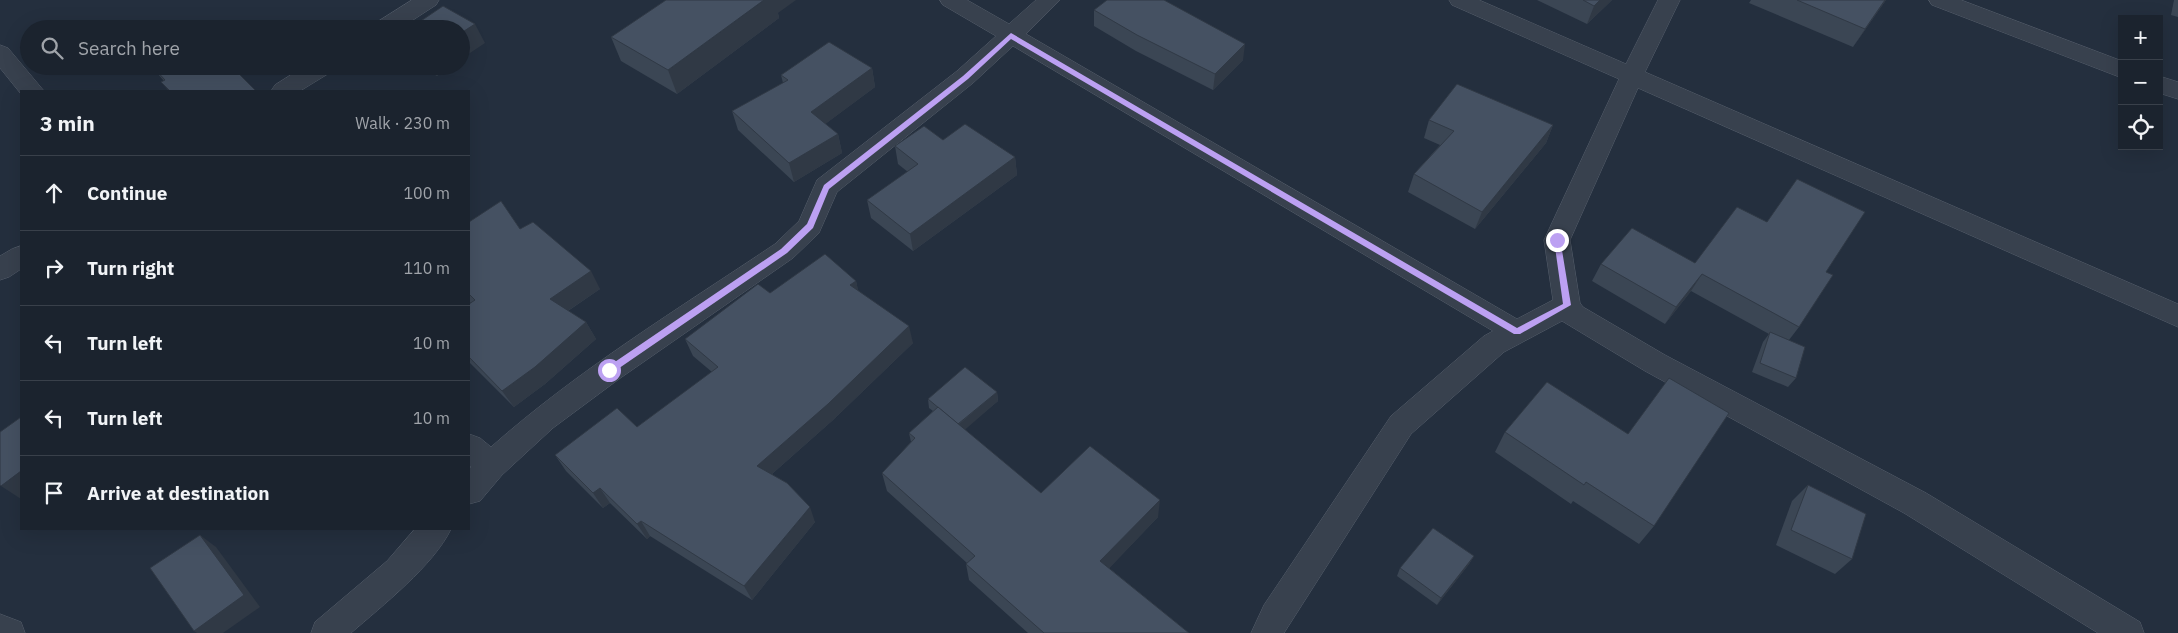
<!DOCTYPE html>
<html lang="en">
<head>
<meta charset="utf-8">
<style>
	body { margin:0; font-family:"IBM Plex Sans",sans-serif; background:#282f3a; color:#f1f3f6 }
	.controls { position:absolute; right:15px; top:15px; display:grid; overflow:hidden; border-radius:0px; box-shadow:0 5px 20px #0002 }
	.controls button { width:45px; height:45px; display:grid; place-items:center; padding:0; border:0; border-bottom:1px solid #39404a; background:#1b232e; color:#f1f3f6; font:25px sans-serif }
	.stop { position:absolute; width:15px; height:15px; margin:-11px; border:4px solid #bca0f2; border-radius:50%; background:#fff }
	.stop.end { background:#bca0f2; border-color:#fff; box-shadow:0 1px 5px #0008 }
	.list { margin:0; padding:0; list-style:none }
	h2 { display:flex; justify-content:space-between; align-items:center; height:65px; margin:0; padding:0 20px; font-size:21px }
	h2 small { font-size:16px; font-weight:400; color:#a0a4aa }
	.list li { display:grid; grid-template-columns:32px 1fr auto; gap:15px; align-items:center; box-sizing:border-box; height:75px; padding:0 20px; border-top:1px solid #39404a }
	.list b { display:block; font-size:19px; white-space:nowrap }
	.list em { font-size:16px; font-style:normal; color:#a0a4aa }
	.icon { flex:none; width:28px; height:28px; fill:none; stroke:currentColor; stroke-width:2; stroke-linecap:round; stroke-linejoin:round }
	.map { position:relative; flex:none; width:2178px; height:633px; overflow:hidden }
	.search { position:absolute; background:#1b232e; box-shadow:0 5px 20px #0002; left:20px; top:20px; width:450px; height:55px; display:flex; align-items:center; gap:12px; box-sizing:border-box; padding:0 18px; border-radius:28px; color:#a0a4aa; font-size:19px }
	.panel { position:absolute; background:#1b232e; box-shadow:0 5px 20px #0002; left:20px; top:90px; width:450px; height:440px; border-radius:0px }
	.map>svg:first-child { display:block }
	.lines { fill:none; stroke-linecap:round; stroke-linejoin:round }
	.minor-casing { stroke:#565f6c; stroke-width:1 }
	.minor { fill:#38414e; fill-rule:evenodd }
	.wall { fill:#3b4654 }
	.shaded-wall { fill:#303945 }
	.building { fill:#455162; stroke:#303945 }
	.route { fill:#bca0f2 }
</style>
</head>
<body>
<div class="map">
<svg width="2178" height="633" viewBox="0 0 2178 633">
	<rect width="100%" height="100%" fill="#242f3e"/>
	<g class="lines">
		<defs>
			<g id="minor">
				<polygon points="412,0 439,0 436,5 399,29 371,29 374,24"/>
				<path d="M940,0H967L1009,24L1036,0H1060L1026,34L1517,319L1553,300L1544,240L1619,79L1452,5L1449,0H1479L1626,64L1658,0H1680L1645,72L2178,304V327L1638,88L1570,240L1580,303L1583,307L1665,355L1926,493L2140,622L2144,633H2098L1904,513L1645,371L1562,321L1504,352L1411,434L1284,633H1251L1264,605L1391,416L1484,336L1493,331L1013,46L973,83L837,192L819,233L793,258L619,379L553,428L502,475L480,501L469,504V470L471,467L469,465V434L480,438L491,447C578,370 678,309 775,244L799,221L817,180L957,71L996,36L943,5Z"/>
				<polygon points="1929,0 1961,0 2122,61 2122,78 1932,5"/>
				<polygon points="0,45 8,48 44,91 21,91 21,94 0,68"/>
				<polygon points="305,66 334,66 331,72 300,91 271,91 275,85"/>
				<polygon points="2159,76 2178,82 2178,99 2159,93"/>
				<polygon points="21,246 21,269 9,277 0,280 0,256 12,249"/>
				<path d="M415,529H451C434,565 382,606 351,633H311L315,622L387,561Z"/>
				<polygon points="0,614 21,622 25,633 0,633"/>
			</g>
		</defs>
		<use href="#minor" class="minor-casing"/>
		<use href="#minor" class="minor"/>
	</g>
	<g class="wall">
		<polygon points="1537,0 1612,0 1587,24"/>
		<polygon points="1751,0 1886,0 1853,47 1749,3"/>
		<polygon points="2174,0 2178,0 2178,17 2171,15"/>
		<polygon points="1094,10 1243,60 1213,90 1136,51 1094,26"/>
		<polygon points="778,13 779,18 677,94 621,61 611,37"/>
		<polygon points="151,66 231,66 256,91 169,91 161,82 164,81"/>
		<polygon points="420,66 451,66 437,76"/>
		<polygon points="872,68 875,87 825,124 838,134 842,153 794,182 738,130 732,111 783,83 781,75"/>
		<polygon points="1429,120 1553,125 1546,143 1475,229 1408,192 1414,174 1440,145 1424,138"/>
		<polygon points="943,140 1015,157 1017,175 913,251 871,218 867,200 908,172 898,164 895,146"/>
		<polygon points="469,222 520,229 600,289 568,311 586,322 596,339 545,384 514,407 469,362 469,304 471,303 469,301"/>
		<polygon points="1695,263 1826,272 1799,327 1789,340 1796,378 1788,387 1752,372 1763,342 1769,334 1691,291 1665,324 1592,281 1601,264"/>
		<polygon points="856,281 858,291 913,343 833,420 772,474 815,522 752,600 650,536 647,539 610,503 603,508 566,471 555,455 637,427 712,372 693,356 685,339"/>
		<polygon points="1547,382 1654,526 1639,544 1573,501 1571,504 1495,452 1505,432"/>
		<polygon points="997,392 998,401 964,429 1041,493 1158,517 1109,568 1189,633 1028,633 969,580 966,564 967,563 887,491 882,473 911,442 909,433 933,411 929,408 928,399"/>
		<polygon points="1808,485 1852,559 1835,574 1776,545 1792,501"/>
		<polygon points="1474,556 1469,564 1437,605 1397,576 1400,568"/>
	</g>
	<g class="shaded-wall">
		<polygon points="764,0 796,0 778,13 779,18 677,94 668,70"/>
		<polygon points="1600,0 1612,0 1587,24 1594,6"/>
		<polygon points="1885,0 1886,0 1853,47 1865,29"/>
		<polygon points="475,24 485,43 461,59 461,33"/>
		<polygon points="1245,44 1243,60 1213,90 1215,74"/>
		<polygon points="431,66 451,66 437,76"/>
		<polygon points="872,68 875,87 816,131 811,112"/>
		<polygon points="1553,125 1546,143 1475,229 1482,212"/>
		<polygon points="838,134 842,153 794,182 789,163"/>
		<polygon points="1015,157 1017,175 913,251 910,234"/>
		<polygon points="591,271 600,289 560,316 550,299"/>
		<polygon points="1702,274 1691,291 1665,324 1676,307"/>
		<polygon points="856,281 860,298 850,285"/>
		<polygon points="586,322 596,339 545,384 514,407 502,391"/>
		<polygon points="909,326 913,343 833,420 764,481 757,466"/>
		<polygon points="997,392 998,401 960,434 958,425"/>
		<polygon points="21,471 21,499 1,486"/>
		<polygon points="600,488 610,503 603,508 593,493"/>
		<polygon points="1160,500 1158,517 1100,578 1100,561"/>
		<polygon points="810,507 815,522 752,600 744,586"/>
		<polygon points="641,521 650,536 647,539 637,524"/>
		<polygon points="200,535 216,547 260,607 223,633 197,633 194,631"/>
		<polygon points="1474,556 1469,564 1437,605 1441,598"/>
	</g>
	<g class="building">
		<polygon points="666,0 764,0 668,70 611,37"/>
		<polygon points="1107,0 1164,0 1245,44 1215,74 1137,35 1094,10"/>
		<polygon points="1583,0 1600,0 1594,6"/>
		<polygon points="1797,0 1885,0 1865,29"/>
		<polygon points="443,6 475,24 461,33 461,29 409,29"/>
		<polygon points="829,42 872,68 811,112 838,134 789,163 732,111 788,80 781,75"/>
		<polygon points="152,66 231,66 256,91 170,91 161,82 165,80"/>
		<polygon points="1457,84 1553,125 1482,212 1414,174 1454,131 1429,120"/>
		<polygon points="965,124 1015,157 910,234 867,200 918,164 895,146 924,126 943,140"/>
		<polygon points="1797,179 1865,212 1826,272 1833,275 1799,327 1702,274 1676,307 1601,264 1632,228 1695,263 1737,207 1767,222"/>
		<polygon points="501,201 520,229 533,222 591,271 550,299 586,322 535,367 502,391 469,357 469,304 475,300 469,294 469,222"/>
		<polygon points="825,254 856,281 850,285 909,326 828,404 757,466 787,483 810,507 744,586 641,521 637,524 600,488 593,493 555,455 617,408 637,427 718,367 685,339 758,284 770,293"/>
		<polygon points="1770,332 1805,347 1796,378 1760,363"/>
		<polygon points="965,367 997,392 958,424 928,399"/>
		<polygon points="1669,378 1729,413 1654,526 1586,482 1584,485 1505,432 1547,382 1628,434"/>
		<polygon points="938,407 1041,493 1090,446 1160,500 1100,561 1189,633 1044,633 966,564 975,556 882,473 915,438 909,433"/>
		<polygon points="21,417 21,471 1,486 0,485 0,432"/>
		<polygon points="1808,485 1866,514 1852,559 1791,530"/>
		<polygon points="1433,528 1474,556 1441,598 1400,568"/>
		<polygon points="200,535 244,595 194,631 150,568"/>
	</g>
	<polygon class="route" points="1011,33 1517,328 1563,304 1554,240 1555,238 1560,238 1571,305 1520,334 1514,334 1011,39 968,79 829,189 813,228 787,253 612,373 606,373 606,368 781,249 807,224 824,185 963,76"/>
</svg>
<div class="controls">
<button>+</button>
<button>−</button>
<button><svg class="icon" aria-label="locate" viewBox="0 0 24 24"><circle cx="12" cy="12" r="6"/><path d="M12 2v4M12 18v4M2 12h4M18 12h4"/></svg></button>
</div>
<div class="stop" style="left:609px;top:370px"></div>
<div class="stop end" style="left:1557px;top:240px"></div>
<div class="search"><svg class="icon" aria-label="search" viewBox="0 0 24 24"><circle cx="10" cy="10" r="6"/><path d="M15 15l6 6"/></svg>Search here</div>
<section class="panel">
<h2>3 min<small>Walk · 230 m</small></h2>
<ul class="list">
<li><svg class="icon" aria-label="ahead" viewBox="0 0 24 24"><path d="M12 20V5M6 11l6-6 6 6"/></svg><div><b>Continue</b></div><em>100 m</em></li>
<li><svg class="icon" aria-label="right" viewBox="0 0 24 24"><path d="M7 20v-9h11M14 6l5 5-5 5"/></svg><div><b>Turn right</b></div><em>110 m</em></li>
<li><svg class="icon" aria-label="left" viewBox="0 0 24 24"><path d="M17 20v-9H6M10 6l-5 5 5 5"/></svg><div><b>Turn left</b></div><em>10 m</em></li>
<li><svg class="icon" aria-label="left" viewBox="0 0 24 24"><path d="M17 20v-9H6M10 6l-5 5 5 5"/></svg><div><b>Turn left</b></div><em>10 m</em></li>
<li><svg class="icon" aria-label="arrive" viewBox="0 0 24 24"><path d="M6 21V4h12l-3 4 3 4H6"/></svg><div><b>Arrive at destination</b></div></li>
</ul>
</section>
</div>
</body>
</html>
